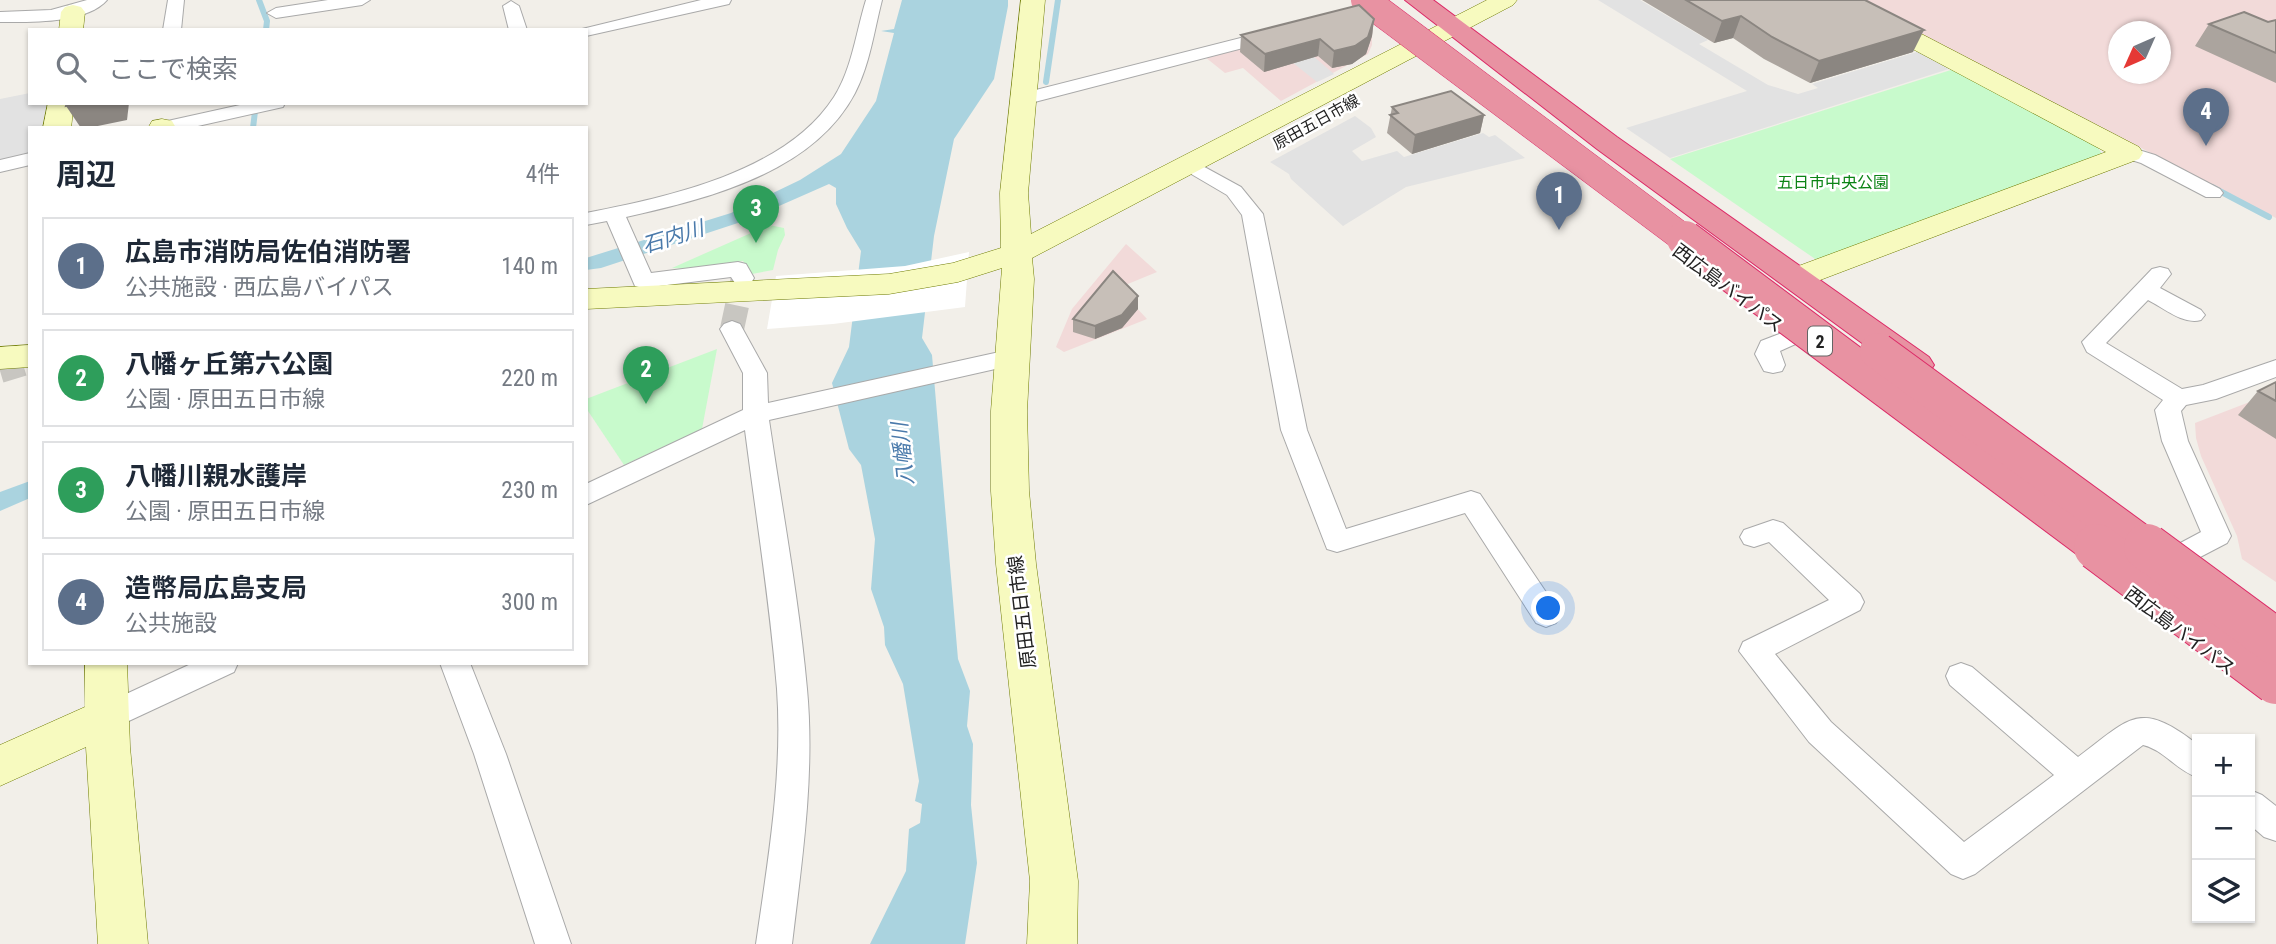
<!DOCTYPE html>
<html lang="ja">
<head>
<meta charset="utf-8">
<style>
	body { margin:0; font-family:"Roboto Condensed","Noto Sans JP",sans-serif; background:#f2f2f3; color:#1f2937 }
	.controls { position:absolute; right:21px; bottom:21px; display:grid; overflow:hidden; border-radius:0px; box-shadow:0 2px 5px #0004 }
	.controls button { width:63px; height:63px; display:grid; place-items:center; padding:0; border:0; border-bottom:2px solid #e0e1e3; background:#fff; color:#1f2937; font:35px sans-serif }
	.compass { position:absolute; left:2108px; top:21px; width:63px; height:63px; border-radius:50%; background:#fff; box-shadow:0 2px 5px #0004; rotate:225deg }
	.you { position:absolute; left:1549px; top:609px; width:24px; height:24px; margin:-18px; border:5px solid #fff; border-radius:50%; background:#1a73e8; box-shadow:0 0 0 10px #1a73e833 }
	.badge { display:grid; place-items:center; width:46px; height:46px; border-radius:50%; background:#7c3aed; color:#fff; font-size:23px; font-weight:700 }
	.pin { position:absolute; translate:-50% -58px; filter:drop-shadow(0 2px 4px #0008) }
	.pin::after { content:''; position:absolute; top:37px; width:24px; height:21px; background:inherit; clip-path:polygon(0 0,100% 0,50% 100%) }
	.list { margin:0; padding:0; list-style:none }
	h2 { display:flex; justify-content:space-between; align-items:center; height:91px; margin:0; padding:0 28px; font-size:30px }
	h2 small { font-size:23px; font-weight:400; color:#747a83 }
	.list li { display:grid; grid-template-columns:46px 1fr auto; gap:21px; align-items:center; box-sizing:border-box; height:98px; margin:0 14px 14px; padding:0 14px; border:2px solid #e0e1e3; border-radius:0px }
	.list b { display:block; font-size:26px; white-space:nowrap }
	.list p { margin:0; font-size:23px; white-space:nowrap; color:#747a83 }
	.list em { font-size:23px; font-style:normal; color:#747a83 }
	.icon { flex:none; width:38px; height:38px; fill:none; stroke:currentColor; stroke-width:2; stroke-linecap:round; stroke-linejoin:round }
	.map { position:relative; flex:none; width:2276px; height:944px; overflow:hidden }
	.search { position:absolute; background:#fff; box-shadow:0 2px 5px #0004; left:28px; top:28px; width:560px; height:77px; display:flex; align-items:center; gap:18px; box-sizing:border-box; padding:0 24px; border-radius:0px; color:#747a83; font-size:26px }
	.panel { position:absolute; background:#fff; box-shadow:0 2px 5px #0004; left:28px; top:126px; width:560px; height:539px; border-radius:0px }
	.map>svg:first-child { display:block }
	.commercial { fill:#f2dad9; fill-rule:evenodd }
	.park { fill:#c8facc }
	.parking { fill:#e2e2e2 }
	.water { fill:#aad3df }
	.pier { fill:#fff }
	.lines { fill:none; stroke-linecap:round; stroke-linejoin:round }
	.stream { stroke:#aad3df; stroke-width:6 }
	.street-tunnel { stroke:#c8c6c1; stroke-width:24; stroke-dasharray:24 12; stroke-linecap:butt }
	.street-casing { stroke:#a9a9a9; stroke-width:2 }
	.secondary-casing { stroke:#707d05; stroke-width:1 }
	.highway-casing { stroke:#dc2a67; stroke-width:2 }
	.street { fill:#fff; fill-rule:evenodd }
	.secondary { fill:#f7fabf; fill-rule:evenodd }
	.highway { fill:#e892a2; fill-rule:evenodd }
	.highway-bridge-far2-casing { stroke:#dc2a67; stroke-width:29; stroke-linecap:butt }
	.highway-bridge-far1-casing { stroke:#dc2a67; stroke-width:38; stroke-linecap:butt }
	.highway-bridge-casing { stroke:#dc2a67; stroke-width:48; stroke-linecap:butt }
	.highway-bridge-far2 { stroke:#e892a2; stroke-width:28 }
	.highway-bridge-far1 { stroke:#e892a2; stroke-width:36 }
	.highway-bridge { stroke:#e892a2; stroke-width:46 }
	.wall { fill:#aba49e }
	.shaded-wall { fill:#8b8681 }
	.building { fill:#c7bfb8; stroke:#8b8681; stroke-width:2 }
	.labels { text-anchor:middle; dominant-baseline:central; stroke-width:5; stroke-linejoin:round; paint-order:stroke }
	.far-street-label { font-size:16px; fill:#222; stroke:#fff }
	.far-park-label { font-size:16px; fill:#0c8416; stroke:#fff }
	.shield { fill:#fff; stroke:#646464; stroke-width:2 }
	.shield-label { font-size:18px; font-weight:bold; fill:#222 }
	.street-label { font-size:19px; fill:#222; stroke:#fff }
	.water-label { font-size:21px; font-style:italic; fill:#4a7aab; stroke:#fff }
</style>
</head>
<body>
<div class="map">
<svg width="2276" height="944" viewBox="0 0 2276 944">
	<rect width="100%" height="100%" fill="#f2efe9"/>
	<g class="commercial">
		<path d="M1856,0H2276V218ZM2118,32H2160V74H2118Z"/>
		<polygon points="1356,20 1372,35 1372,45 1368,54 1281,101 1243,68 1225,73 1205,57"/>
		<polygon points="1126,244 1157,272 1118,288 1147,319 1064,352 1056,347 1072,309"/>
		<polygon points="2260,398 2276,408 2276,582 2242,559 2237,536 2201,456 2196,438 2195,423"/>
	</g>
	<g class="park">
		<polygon points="1954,69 2095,143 2102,154 1821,263 1670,159"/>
		<polygon points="769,225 784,228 785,235 778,250 773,270 752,274 743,261 689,269 672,268"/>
		<polygon points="717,349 702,429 624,465 586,408 586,399"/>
	</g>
	<g class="parking">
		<polygon points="1598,0 1640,0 1708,40 1699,44 1768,85 1798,94 1818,88 1812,84 1920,51 1952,68 1670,158 1626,128 1747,91"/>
		<polygon points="1290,36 1334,74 1317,82 1267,42"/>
		<polygon points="30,93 30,103 52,103 48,128 30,128 30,154 0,160 0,99"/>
		<polygon points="1355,116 1371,128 1376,137 1352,151 1362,161 1397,151 1404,157 1483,133 1489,137 1495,135 1525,158 1406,187 1343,226 1291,179 1289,174 1270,162"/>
	</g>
	<g class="water">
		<polygon points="902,0 1008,0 1008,6 994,79 954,139 934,236 922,338 932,355 958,659 970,691 967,726 973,744 971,805 977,863 965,944 870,944 906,871 909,829 920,823 922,804 915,801 919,781 903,684 885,645 884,627 871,589 875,539 861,465 849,449 832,383 849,347 861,251 847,228 836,204 836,188 829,184 747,220 601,268 586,270 586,258 731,213 800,180 841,154 876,101 894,33 881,31 894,29"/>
		<polygon points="30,481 30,498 0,511 0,492"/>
	</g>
	<polygon class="pier" points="969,252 965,307 833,324 767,329 776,276 905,266"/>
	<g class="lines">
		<g class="stream">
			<polyline points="259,0 267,21 266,30"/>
			<polyline points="1046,82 1058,0"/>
			<polyline points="253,128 256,103"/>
			<polyline points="2212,187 2269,217"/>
		</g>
		<g class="street-tunnel">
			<polyline points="732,329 743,278"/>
			<polyline points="0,371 30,362"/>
		</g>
		<defs>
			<g id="street">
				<path d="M87,0H107C86,24 30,22 0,22V12L51,10Z"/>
				<polygon points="168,0 184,0 181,30 163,30"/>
				<polygon points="328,0 370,0 362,5 276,18 267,13 276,8"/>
				<polygon points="701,0 731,0 729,4 586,36 586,30 578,30"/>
				<path d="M866,0H882C874,31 870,64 855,93C813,173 707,199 626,217L651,273L738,262L746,264L754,278L751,283H735L731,277L643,288L635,286L607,221L586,225V213C668,197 786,172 834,97C852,69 856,32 866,0Z"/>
				<polygon points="511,1 519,6 527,30 509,30 503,6"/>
				<polygon points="1276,29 1282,30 1285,34 1282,38 1023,105 1014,99 1016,95"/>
				<polygon points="249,103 285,103 283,107 189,128 151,128 154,124"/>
				<polygon points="2129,147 2155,155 2220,189 2223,193 2220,197 2206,197 2141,163 2122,157 2119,153 2122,149"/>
				<polygon points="30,153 30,165 0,172 0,160"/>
				<polygon points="1188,158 1241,187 1263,214 1307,430 1346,529 1471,491 1480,494 1556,607 1561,615 1556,623 1546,627 1536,623 1465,513 1337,552 1327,549 1281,430 1242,215 1227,195 1181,168 1178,164 1181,160"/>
				<path d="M2160,267L2168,269L2171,274L2160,288L2201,310L2205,315L2201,320C2183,325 2164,308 2148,300L2106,343L2182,389L2203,385L2276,360V377L2216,399L2186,405L2181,411L2188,441L2231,536L2227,543L2181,567L2171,564L2167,556L2171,548L2201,532L2162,441L2155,410L2163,400L2087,352L2082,342L2152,269Z"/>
				<path d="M732,321L740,324L767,373L768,403L1013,349L1021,351L1025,357L1021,363L1013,365L769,420C782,509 799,599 807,689C815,774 802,860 792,944H756C768,860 783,774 777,689C770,603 756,516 745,430L586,505V484L743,410V373L720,329L724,324Z"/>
				<polygon points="1792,329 1800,332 1804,337 1800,342 1780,351 1785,365 1782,371 1773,373 1764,371 1755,354 1761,341"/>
				<path d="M1773,520L1783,523L1860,594L1864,602L1860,610L1775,654L1831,722L1964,842L2054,775L1950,685L1946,676L1950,667L1961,663L1972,667L2078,757C2130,718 2139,699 2197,744V777C2176,770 2164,750 2143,745L1975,874L1963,879L1951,874L1809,742L1739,651L1743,642L1829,600L1769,542L1754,547L1744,544L1740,537L1744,530Z"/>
				<polygon points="193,663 238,663 234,672 118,726 107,730 96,726 91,717 96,708"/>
				<polygon points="440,663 470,663 506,754 571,944 535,944 474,754"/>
				<polygon points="2250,790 2262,795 2276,806 2276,841 2264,837 2250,825"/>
			</g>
			<g id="secondary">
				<polygon points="1021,0 1045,0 1028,193 1031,234 1487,0 1517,0 1513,5 1032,258 1034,279 1027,411 1029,491 1036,564 1078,881 1077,944 1027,944 1030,881 996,564 991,491 991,411 1002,268 958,282 889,294 586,309 586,289 889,274 953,263 1001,248 1000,193"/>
				<polygon points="1826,0 1856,0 2139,147 2143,153 2139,159 1807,285 1796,288 1785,285 1780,278 1785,271 2106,152 1830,5"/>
				<polygon points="73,5 81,7 85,12 83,30 59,30 61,12 65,7"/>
				<polygon points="48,103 74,103 71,128 43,128"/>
				<polygon points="162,119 172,121 176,128 148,128 152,121"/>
				<polygon points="30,345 30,367 0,369 0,347"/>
				<polygon points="85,663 127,663 130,747 148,944 98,944 86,747 0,786 0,745 85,707"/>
			</g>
			<polygon id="highway" points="1405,0 1433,0 1617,137 1929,357 1934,365 1929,373 1916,377 1903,373 1597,149"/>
		</defs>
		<use href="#street" class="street-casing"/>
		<use href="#secondary" class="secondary-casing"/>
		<use href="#highway" class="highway-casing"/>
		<use href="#street" class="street"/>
		<use href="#secondary" class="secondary"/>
		<use href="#highway" class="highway"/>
		<defs>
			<polyline id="highway-bridge-far2" points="1365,0 1687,241"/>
			<g id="highway-bridge-far1">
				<polyline points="1685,239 2100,549"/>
				<polyline points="1878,351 2149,549"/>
			</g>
			<g id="highway-bridge">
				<polyline points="2097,547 2276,681"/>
				<polyline points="2147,547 2276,642"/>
			</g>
		</defs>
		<use href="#highway-bridge-far2" class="highway-bridge-far2-casing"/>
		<use href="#highway-bridge-far1" class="highway-bridge-far1-casing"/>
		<use href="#highway-bridge" class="highway-bridge-casing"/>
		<use href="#highway-bridge-far2" class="highway-bridge-far2"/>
		<use href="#highway-bridge-far1" class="highway-bridge-far1"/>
		<use href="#highway-bridge" class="highway-bridge"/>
	</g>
	<g class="wall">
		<polygon points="1642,0 1865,0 1913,52 1810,83 1764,59 1733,38 1714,43"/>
		<polygon points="1374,19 1372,36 1366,54 1352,64 1332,68 1318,56 1264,72 1240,52 1241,35"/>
		<polygon points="2276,20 2276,83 2195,46 2209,24 2268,22"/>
		<polygon points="1392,107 1484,115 1480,133 1412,154 1387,133"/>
		<polygon points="1138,309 1122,328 1095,339 1073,332 1073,319"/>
		<polygon points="2276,382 2276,439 2238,415 2258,391"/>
	</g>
	<g class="shaded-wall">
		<polygon points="1741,16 1733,38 1714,43 1722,21"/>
		<polygon points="1374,19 1372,36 1366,54 1352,64 1332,68 1334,51"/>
		<polygon points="1924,30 1913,52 1810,83 1819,61"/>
		<polygon points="1320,39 1318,56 1264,72 1265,54"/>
		<polygon points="80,103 129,103 127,120 88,128 81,128 66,106"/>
		<polygon points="1484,115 1480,133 1412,154 1415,135"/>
		<polygon points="1138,296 1138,309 1122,328 1095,339 1095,326"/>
	</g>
	<g class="building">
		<polygon points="1686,0 1865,0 1924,30 1819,61 1772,37 1741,16 1722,21"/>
		<polygon points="1359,5 1374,19 1368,37 1355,46 1334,51 1320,39 1265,54 1241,35"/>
		<polygon points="2244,12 2268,22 2276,20 2276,53 2209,24"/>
		<polygon points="1451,91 1484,115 1415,135 1390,115 1398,113 1392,107"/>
		<polygon points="67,103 80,103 66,106"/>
		<polygon points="1113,271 1138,296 1122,315 1095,326 1073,319"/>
		<polygon points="2276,382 2276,401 2258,391"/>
	</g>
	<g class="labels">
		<g class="far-street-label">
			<text transform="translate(1316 122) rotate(-29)">原田五日市線</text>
		</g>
		<g class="far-park-label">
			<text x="1833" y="182">五日市中央公園</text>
		</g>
		<rect class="shield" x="1808" y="326.5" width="24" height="29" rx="5"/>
		<g class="shield-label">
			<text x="1820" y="341">2</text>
		</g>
		<g class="street-label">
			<text transform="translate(1728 288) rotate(37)">西広島バイパス</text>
			<text transform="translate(1022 612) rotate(-97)">原田五日市線</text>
			<text transform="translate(2180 631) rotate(37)">西広島バイパス</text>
		</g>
		<g class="water-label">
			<text transform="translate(673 237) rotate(-17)">石内川</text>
			<text transform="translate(903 454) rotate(-96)">八幡川</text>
		</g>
	</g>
</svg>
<div class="controls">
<button>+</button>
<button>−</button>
<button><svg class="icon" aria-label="layers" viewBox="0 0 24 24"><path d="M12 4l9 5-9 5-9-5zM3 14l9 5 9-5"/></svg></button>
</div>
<svg class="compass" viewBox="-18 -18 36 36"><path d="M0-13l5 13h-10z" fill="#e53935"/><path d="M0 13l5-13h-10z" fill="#747a83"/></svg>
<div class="you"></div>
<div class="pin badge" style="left:1559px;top:230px;background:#5c6f8a">1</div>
<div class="pin badge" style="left:646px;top:404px;background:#2e9e5b">2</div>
<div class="pin badge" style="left:756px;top:243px;background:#2e9e5b">3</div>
<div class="pin badge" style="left:2206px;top:146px;background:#5c6f8a">4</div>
<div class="search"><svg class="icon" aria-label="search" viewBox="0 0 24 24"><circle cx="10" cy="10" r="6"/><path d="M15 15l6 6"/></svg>ここで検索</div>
<section class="panel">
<h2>周辺<small>4件</small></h2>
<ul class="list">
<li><span class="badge" style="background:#5c6f8a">1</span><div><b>広島市消防局佐伯消防署</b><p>公共施設 · 西広島バイパス</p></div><em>140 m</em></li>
<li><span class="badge" style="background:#2e9e5b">2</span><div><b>八幡ヶ丘第六公園</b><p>公園 · 原田五日市線</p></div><em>220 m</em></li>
<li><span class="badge" style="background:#2e9e5b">3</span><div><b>八幡川親水護岸</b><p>公園 · 原田五日市線</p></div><em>230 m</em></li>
<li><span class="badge" style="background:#5c6f8a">4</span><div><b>造幣局広島支局</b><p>公共施設</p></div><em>300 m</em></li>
</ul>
</section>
</div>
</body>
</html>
